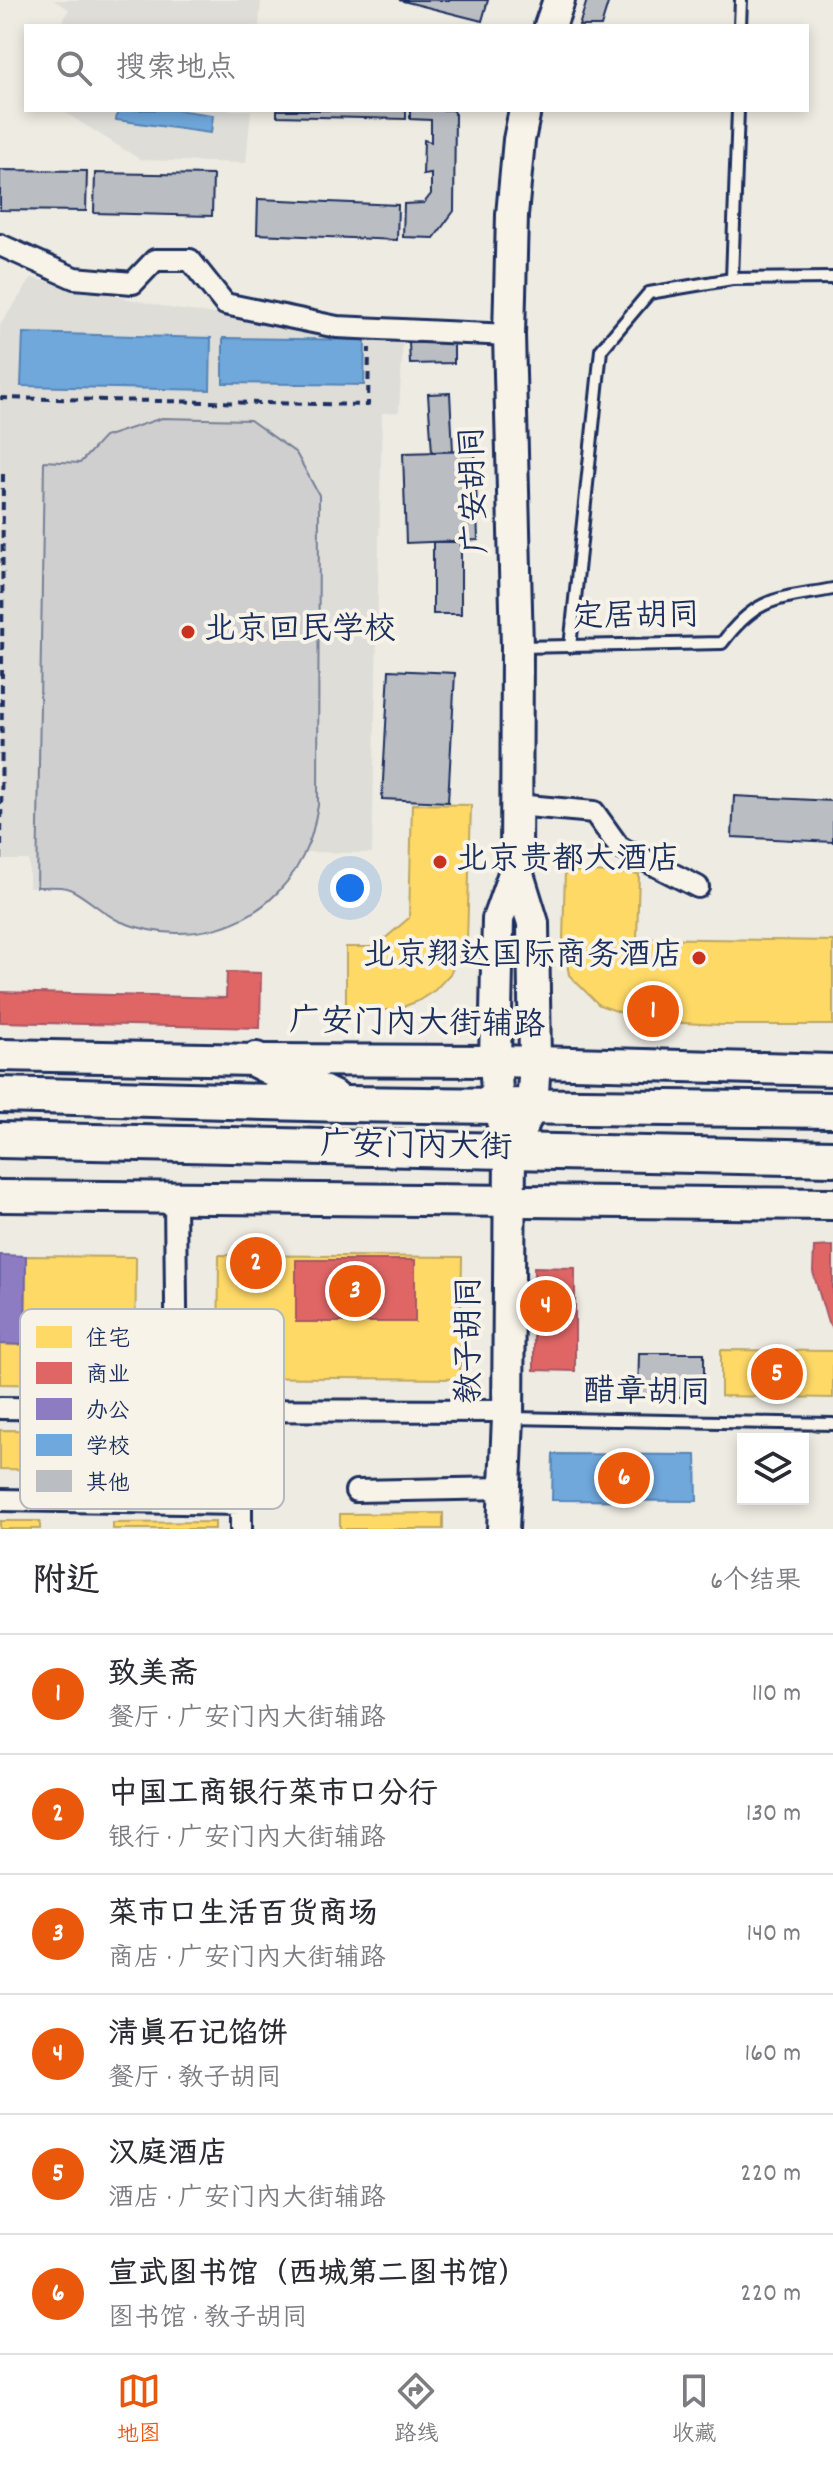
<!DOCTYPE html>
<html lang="zh">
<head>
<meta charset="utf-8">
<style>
	body { margin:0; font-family:Dekko,"LXGW WenKai TC",sans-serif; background:#f7f7f7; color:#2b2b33 }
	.controls { position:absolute; right:24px; bottom:24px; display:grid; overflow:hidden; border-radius:0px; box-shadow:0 4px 12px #0003 }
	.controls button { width:72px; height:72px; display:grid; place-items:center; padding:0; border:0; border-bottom:2px solid #e1e1e2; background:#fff; color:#2b2b33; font:40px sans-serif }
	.you { position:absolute; left:350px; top:888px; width:28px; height:28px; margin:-20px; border:6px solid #fff; border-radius:50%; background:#1a73e8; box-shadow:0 0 0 12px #1a73e833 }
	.badge { display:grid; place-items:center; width:52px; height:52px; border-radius:50%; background:#ea580c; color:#fff; font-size:26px; font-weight:700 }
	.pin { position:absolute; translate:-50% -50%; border:4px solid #fff; box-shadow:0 2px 8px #0006 }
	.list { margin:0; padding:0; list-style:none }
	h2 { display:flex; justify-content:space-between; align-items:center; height:104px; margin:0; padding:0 32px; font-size:34px }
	h2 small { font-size:26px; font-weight:400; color:#7c7c81 }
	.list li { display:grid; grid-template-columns:52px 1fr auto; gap:24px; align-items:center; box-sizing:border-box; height:120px; padding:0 32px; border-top:2px solid #e1e1e2 }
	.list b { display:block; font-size:30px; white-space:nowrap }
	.list p { margin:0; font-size:26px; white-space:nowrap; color:#7c7c81 }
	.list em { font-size:26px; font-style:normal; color:#7c7c81 }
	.icon { flex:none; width:44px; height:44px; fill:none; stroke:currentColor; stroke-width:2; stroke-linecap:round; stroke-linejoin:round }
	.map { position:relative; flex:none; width:833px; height:1529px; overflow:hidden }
	.search { position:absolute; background:#fff; box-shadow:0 4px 12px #0003; left:24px; right:24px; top:24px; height:88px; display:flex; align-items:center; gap:20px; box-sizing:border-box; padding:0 28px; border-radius:0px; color:#7c7c81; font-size:30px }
	.sheet { height:824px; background:#fff }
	nav { display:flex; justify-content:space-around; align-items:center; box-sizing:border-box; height:112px; border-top:2px solid #e1e1e2; background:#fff; font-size:22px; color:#7c7c81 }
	nav a { display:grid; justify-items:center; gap:4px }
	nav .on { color:#ea580c }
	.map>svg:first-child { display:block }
	.built { fill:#deddd8 }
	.green { fill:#cfcfcf; stroke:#757f96; stroke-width:2 }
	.homes { fill:#ffd966; stroke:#bba664; stroke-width:2 }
	.shops { fill:#e06666; stroke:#a55664; stroke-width:2 }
	.offices { fill:#8e7cc3; stroke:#6c65a5; stroke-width:2 }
	.schools { fill:#6fa8dc; stroke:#5684b6; stroke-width:2 }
	.building { fill:#babdc2; stroke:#1b2f5e; stroke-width:2 }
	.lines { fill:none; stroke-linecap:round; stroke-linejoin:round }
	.lane-casing { stroke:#1b2f5e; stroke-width:16 }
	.street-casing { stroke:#1b2f5e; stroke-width:26 }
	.secondary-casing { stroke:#1b2f5e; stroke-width:36 }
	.primary-casing { stroke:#1b2f5e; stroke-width:40 }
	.path { stroke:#1b2f5e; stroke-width:4; stroke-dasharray:8 6; stroke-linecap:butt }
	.lane { stroke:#f7f3e8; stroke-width:10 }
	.street { stroke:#f7f3e8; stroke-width:20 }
	.secondary { stroke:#f7f3e8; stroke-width:30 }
	.primary { stroke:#f7f3e8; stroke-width:34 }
	.poi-dot { fill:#c8321e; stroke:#f7f3e8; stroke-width:3 }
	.labels { text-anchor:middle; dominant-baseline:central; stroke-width:8; stroke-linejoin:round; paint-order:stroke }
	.street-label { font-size:32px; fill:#1b2f5e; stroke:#f7f3e8 }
	.poi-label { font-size:32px; fill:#1b2f5e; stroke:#f7f3e8; text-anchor:start }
	.key { fill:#f7f3e8; stroke:#b5b8bf; stroke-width:2 }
	.key-label { font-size:22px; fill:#1b2f5e }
</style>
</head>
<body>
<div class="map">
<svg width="833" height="1529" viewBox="0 0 833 1529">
	<rect width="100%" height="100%" fill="#eeebe2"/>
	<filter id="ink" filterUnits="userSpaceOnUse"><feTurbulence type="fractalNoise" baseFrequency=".0125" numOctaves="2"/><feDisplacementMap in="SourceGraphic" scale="16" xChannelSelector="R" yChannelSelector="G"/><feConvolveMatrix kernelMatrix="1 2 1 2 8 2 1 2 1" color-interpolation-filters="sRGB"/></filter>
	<g filter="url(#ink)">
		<g class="built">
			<polygon points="53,0 261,0 259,26 60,26 69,9"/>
			<polygon points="61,110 251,110 246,163 141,160"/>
			<polygon points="32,278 175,309 403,338 399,412 382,413 372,853 304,852 290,878 262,908 227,927 186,935 148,930 117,920 69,888 29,887 29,860 0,860 0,325"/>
		</g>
		<path class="green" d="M162,418L250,420L296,453L319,495L318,806C315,818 314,831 309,842C279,922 196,952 119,921C103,914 81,892 67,888C58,886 46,887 37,887L44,461L80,463L104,437Z"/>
		<g class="homes">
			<polygon points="412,804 471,805 467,941 450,974 435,990 418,1001 395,1010 346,1010 346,947 375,947 409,918"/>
			<polygon points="565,871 639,874 637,938 833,941 833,1025 721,1025 645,1021 599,1005 569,975 563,939"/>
			<polygon points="219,1255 462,1257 460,1379 218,1377"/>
			<polygon points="26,1256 136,1257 135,1386 0,1384 0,1344 25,1345"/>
			<polygon points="721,1350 833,1351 833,1398 721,1396"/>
			<polygon points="0,1430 134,1431 133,1471 0,1469"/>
			<polygon points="443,1513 443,1529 340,1529 340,1514"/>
			<rect x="0" y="1521" width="40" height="8"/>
			<polygon points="215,1522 215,1529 113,1529 113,1523"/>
		</g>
		<g class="shops">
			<polygon points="227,972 261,973 260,1028 0,1022 0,992 226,998"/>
			<polygon points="833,1246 833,1328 828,1323 813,1272 814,1247"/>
			<rect x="296" y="1260" width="119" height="62"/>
			<polygon points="534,1267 575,1268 575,1371 534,1370"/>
		</g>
		<polygon class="offices" points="0,1255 26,1256 25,1345 0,1344"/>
		<g class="schools">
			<polygon points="118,110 177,110 213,115 211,133 116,120"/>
			<polygon points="23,333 211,338 210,390 21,386"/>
			<polygon points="223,338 365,340 364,385 223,383"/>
			<polygon points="553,1454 696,1455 697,1501 552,1500"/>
		</g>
		<g class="building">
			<polygon points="399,0 488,0 482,21"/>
			<polygon points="587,0 609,0 601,26 579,26"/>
			<polygon points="277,110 406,110 406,119 277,116"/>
			<polygon points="410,110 452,110 455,114 454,211 434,238 403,237 404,204 424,203 431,194 431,174 423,175 424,140 431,142 431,120 410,119"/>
			<polygon points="0,170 87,171 86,211 0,210"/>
			<polygon points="95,173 213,175 212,216 94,213"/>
			<polygon points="258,199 398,205 397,240 257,234"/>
			<polygon points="454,341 454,363 410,364 409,343"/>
			<polygon points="450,393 453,451 432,452 428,394"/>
			<polygon points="475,451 478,540 406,543 403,453"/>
			<rect x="433" y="542" width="28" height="72"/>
			<polygon points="389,670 455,673 448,802 382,799"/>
			<polygon points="734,796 833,801 833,842 732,837"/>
			<polygon points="639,1353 704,1353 704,1397 638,1397"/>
		</g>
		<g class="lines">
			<defs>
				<g id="lane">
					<polyline points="740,26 741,0"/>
					<polyline points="732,279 738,110"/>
					<path d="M519,647L722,643C758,595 779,599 833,589"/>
					<polyline points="570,647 601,350 649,293 732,279 833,278"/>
					<polyline points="511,1418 833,1424"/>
				</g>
				<g id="street">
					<polyline points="0,245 74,278 133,283 155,260 190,260 225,304 337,327 509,335"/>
					<polyline points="516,805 594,812 619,847 698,887"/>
					<polyline points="0,1408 177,1410 175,1197"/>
					<polyline points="177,1410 508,1411"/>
					<polyline points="356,1491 505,1488"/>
					<polyline points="0,1500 241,1504 241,1529"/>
				</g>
				<g id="secondary">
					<polyline points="550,26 559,0"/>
					<polyline points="0,1055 256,1060 495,1061 833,1070"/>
					<polyline points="510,1151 532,1106 535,1063 533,923 516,868 517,647 509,335 512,215 519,140 525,110"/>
					<polyline points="0,1196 833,1204"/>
					<polyline points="503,1529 508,1418 510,1151 498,1106 495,1061 498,919 516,868"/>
				</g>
				<g id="primary">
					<polyline points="256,1060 334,1099"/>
					<polyline points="0,1095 346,1104 833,1110"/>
					<polyline points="0,1140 833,1158"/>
				</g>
			</defs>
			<use href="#lane" class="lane-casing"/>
			<use href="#street" class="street-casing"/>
			<use href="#secondary" class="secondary-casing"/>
			<use href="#primary" class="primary-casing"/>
			<g class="path">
				<polyline points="0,398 368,405 369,348"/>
				<polyline points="1,860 3,471"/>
			</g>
			<use href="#lane" class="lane"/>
			<use href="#street" class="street"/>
			<use href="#secondary" class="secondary"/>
			<use href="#primary" class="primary"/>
		</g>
	</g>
	<g class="poi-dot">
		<circle cx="188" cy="632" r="8"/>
		<circle cx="440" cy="862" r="8"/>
		<circle cx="699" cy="958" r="8"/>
	</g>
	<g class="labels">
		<g class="street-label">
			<text transform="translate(477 490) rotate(-92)">广安胡同</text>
			<text transform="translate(636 619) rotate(-1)">定居胡同</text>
			<text transform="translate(417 1026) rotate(1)">广安门内大街辅路</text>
			<text transform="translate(416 1149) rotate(1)">广安门内大街</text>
			<text transform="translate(472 1340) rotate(-90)">教子胡同</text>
			<text transform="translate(647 1395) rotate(1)">醋章胡同</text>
		</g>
		<g class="poi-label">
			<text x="204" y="632">北京回民学校</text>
			<text x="456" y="862">北京贵都大酒店</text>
			<text x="683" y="958" text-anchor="end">北京翔达国际商务酒店</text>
		</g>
	</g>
	<rect x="20" y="1309" width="264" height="200" rx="12" class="key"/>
	<rect x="36" y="1326" width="36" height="22" fill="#ffd966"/>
	<rect x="36" y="1362" width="36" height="22" fill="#e06666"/>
	<rect x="36" y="1398" width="36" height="22" fill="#8e7cc3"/>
	<rect x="36" y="1434" width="36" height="22" fill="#6fa8dc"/>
	<rect x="36" y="1470" width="36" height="22" fill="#babdc2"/>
	<g class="key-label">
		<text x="86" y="1345">住宅</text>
		<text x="86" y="1381">商业</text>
		<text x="86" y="1417">办公</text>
		<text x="86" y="1453">学校</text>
		<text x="86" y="1489">其他</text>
	</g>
</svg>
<div class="controls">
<button><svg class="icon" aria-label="layers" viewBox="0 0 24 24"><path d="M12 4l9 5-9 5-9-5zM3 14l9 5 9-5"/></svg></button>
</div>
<div class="you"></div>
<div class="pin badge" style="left:653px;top:1011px">1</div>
<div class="pin badge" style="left:256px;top:1263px">2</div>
<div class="pin badge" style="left:355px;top:1291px">3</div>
<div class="pin badge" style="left:546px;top:1306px">4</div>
<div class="pin badge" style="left:777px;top:1374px">5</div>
<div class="pin badge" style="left:624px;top:1478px">6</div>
<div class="search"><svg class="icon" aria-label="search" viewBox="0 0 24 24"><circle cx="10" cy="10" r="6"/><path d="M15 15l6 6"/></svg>搜索地点</div>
</div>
<section class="sheet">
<h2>附近<small>6个结果</small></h2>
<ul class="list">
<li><span class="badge">1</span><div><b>致美斋</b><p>餐厅 · 广安门内大街辅路</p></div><em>110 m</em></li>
<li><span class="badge">2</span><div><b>中国工商银行菜市口分行</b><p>银行 · 广安门内大街辅路</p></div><em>130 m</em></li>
<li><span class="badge">3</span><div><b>菜市口生活百货商场</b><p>商店 · 广安门内大街辅路</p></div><em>140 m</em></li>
<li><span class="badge">4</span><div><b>清真石记馅饼</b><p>餐厅 · 教子胡同</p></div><em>160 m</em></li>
<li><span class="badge">5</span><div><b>汉庭酒店</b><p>酒店 · 广安门内大街辅路</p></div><em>220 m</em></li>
<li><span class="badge">6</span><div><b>宣武图书馆（西城第二图书馆）</b><p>图书馆 · 教子胡同</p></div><em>220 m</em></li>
</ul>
</section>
<nav>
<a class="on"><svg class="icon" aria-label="map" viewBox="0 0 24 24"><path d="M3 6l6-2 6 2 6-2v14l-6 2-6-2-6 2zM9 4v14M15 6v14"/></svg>地图</a>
<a><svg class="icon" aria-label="directions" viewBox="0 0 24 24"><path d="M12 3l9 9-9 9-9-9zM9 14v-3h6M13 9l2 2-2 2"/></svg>路线</a>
<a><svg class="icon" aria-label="saved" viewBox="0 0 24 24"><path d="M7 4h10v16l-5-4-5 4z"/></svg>收藏</a>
</nav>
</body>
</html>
